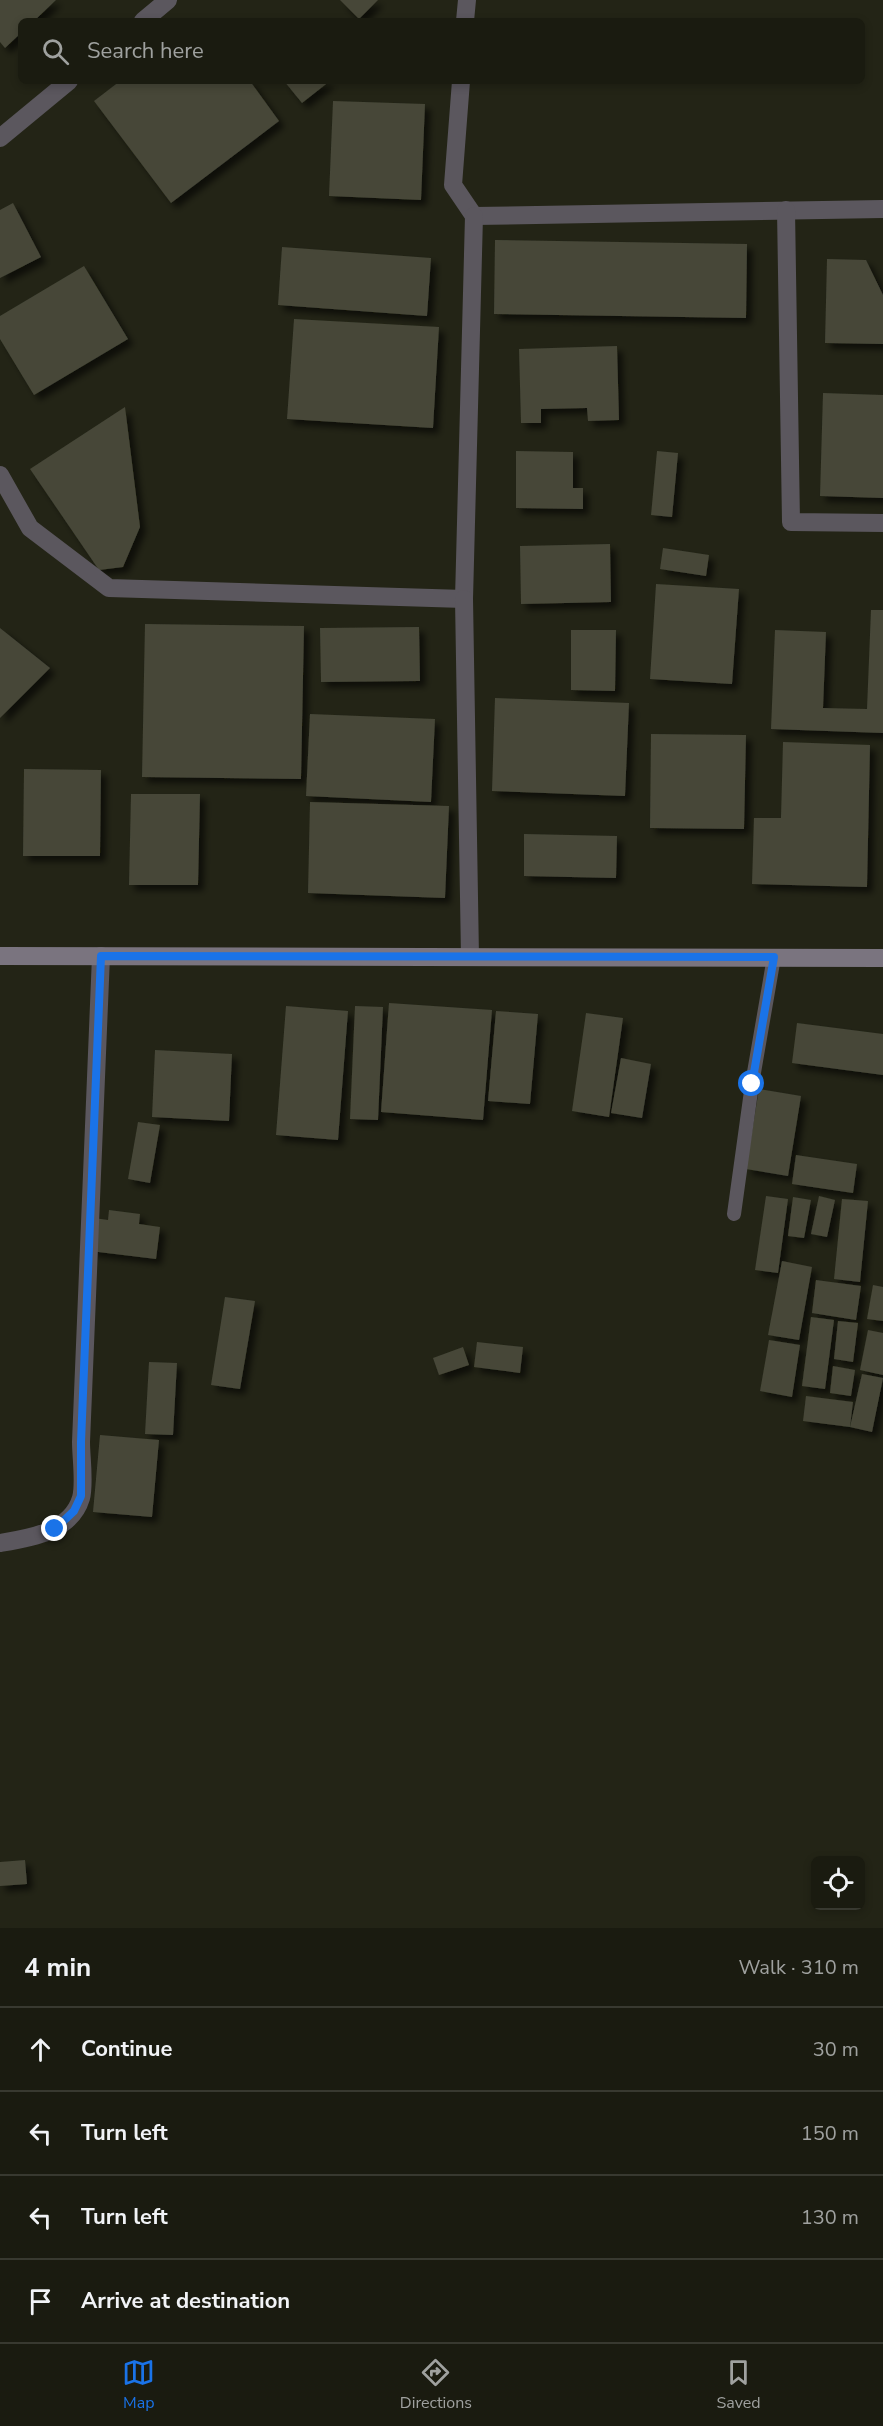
<!DOCTYPE html>
<html lang="en">
<head>
<meta charset="utf-8">
<style>
	body { margin:0; font-family:"Nunito Sans",sans-serif; background:#232419; color:#f1f3f6 }
	.controls { position:absolute; right:18px; bottom:18px; display:grid; overflow:hidden; border-radius:9px; box-shadow:0 3px 9px #0003 }
	.controls button { width:54px; height:54px; display:grid; place-items:center; padding:0; border:0; border-bottom:2px solid #383930; background:#1a1b10; color:#f1f3f6; font:30px sans-serif }
	.stop { position:absolute; width:18px; height:18px; margin:-14px; border:4px solid #1a73e8; border-radius:50%; background:#fff }
	.stop.end { background:#1a73e8; border-color:#fff; box-shadow:0 2px 6px #0008 }
	.list { margin:0; padding:0; list-style:none }
	h2 { display:flex; justify-content:space-between; align-items:center; height:78px; margin:0; padding:0 24px; font-size:26px }
	h2 small { font-size:20px; font-weight:400; color:#9fa19f }
	.list li { display:grid; grid-template-columns:39px 1fr auto; gap:18px; align-items:center; box-sizing:border-box; height:84px; padding:0 24px; border-top:2px solid #383930 }
	.list b { display:block; font-size:22px; white-space:nowrap }
	.list em { font-size:20px; font-style:normal; color:#9fa19f }
	.icon { flex:none; width:33px; height:33px; fill:none; stroke:currentColor; stroke-width:2; stroke-linecap:round; stroke-linejoin:round }
	.map { position:relative; flex:none; width:883px; height:1928px; overflow:hidden }
	.search { position:absolute; background:#1a1b10; box-shadow:0 3px 9px #0003; left:18px; right:18px; top:18px; height:66px; display:flex; align-items:center; gap:15px; box-sizing:border-box; padding:0 21px; border-radius:9px; color:#9fa19f; font-size:22px }
	.sheet { height:414px; background:#1a1b10 }
	nav { display:flex; justify-content:space-around; align-items:center; box-sizing:border-box; height:84px; border-top:2px solid #383930; background:#1a1b10; font-size:16px; color:#9fa19f }
	nav a { display:grid; justify-items:center; gap:3px }
	nav .on { color:#1a73e8 }
	.map>svg:first-child { display:block }
	.building { fill:#464738; filter:url(#shadow) }
	.lines { fill:none; stroke-linecap:round; stroke-linejoin:round }
	.lane { stroke:#5b575e; stroke-width:14 }
	.street { stroke:#5b575e; stroke-width:18 }
	.secondary { stroke:#7a747f; stroke-width:18 }
	.route { stroke:#1a73e8; stroke-width:8 }
</style>
</head>
<body>
<div class="map">
<svg width="883" height="1928" viewBox="0 0 883 1928">
	<defs>
		<filter id="shadow"><feDropShadow dx="5.5" dy="5.5" stdDeviation="3" flood-color="#0009"/></filter>
	</defs>
	<rect width="100%" height="100%" fill="#232416"/>
	<g class="building">
		<polygon points="0,0 56,0 34,21 21,21 21,33 5,48 0,42"/>
		<polygon points="340,0 378,0 359,19"/>
		<polygon points="120,81 250,81 279,121 171,203 94,101"/>
		<polygon points="284,81 330,81 302,103"/>
		<polygon points="333,101 425,104 421,200 329,196"/>
		<polygon points="13,203 41,257 0,278 0,210"/>
		<polygon points="495,240 747,244 746,318 494,314"/>
		<polygon points="282,247 431,258 427,316 278,305"/>
		<polygon points="827,259 866,260 883,295 883,344 825,343"/>
		<polygon points="84,266 128,339 34,395 0,339 0,316"/>
		<polygon points="294,319 439,327 433,428 287,419"/>
		<polygon points="617,346 619,420 588,421 587,408 541,409 541,423 521,423 519,349"/>
		<polygon points="823,393 883,395 883,498 820,496"/>
		<polygon points="125,407 140,527 123,567 99,570 30,469"/>
		<polygon points="516,451 573,452 573,488 583,488 583,509 516,508"/>
		<polygon points="657,451 678,453 672,517 651,515"/>
		<polygon points="610,544 611,602 521,604 520,546"/>
		<polygon points="663,548 709,555 706,576 660,569"/>
		<polygon points="656,584 739,589 732,684 650,679"/>
		<polygon points="871,610 883,610 883,733 771,729 775,630 826,632 823,708 867,709"/>
		<polygon points="145,624 304,626 301,779 142,777"/>
		<polygon points="419,627 420,681 321,682 320,628"/>
		<polygon points="0,628 50,668 0,718"/>
		<polygon points="571,630 616,630 615,691 571,690"/>
		<polygon points="495,698 629,703 625,796 492,791"/>
		<polygon points="310,714 435,719 431,802 306,796"/>
		<polygon points="651,734 746,735 744,829 650,828"/>
		<polygon points="783,742 870,745 867,887 752,884 754,818 781,818"/>
		<polygon points="24,769 101,770 100,856 23,856"/>
		<polygon points="131,794 200,794 198,885 129,885"/>
		<polygon points="310,802 449,806 445,898 308,893"/>
		<polygon points="524,834 617,836 616,878 524,876"/>
		<polygon points="389,1003 492,1010 483,1120 381,1112"/>
		<polygon points="286,1006 348,1011 338,1140 276,1135"/>
		<polygon points="355,1006 383,1007 378,1120 350,1119"/>
		<polygon points="496,1011 538,1014 530,1104 488,1101"/>
		<polygon points="586,1013 623,1018 609,1117 572,1111"/>
		<polygon points="797,1023 883,1034 883,1075 792,1063"/>
		<polygon points="155,1050 232,1054 229,1121 152,1117"/>
		<polygon points="621,1058 651,1064 642,1118 611,1113"/>
		<polygon points="759,1089 801,1096 788,1176 746,1169"/>
		<polygon points="138,1122 160,1125 150,1183 128,1179"/>
		<polygon points="796,1155 857,1164 853,1193 792,1184"/>
		<polygon points="766,1196 788,1199 778,1273 755,1270"/>
		<polygon points="819,1196 835,1200 827,1237 811,1234"/>
		<polygon points="793,1197 811,1200 804,1238 788,1236"/>
		<polygon points="842,1199 868,1201 860,1282 834,1279"/>
		<polygon points="109,1210 140,1214 139,1224 160,1227 156,1259 90,1251 94,1218 108,1220"/>
		<polygon points="782,1261 812,1267 799,1340 768,1335"/>
		<polygon points="816,1280 861,1286 856,1320 812,1313"/>
		<polygon points="873,1285 883,1287 883,1321 867,1319"/>
		<polygon points="225,1297 255,1301 240,1389 211,1385"/>
		<polygon points="811,1317 834,1320 825,1389 802,1386"/>
		<polygon points="838,1321 858,1323 853,1362 834,1359"/>
		<polygon points="868,1330 883,1333 883,1375 860,1370"/>
		<polygon points="769,1340 800,1345 792,1397 760,1391"/>
		<polygon points="477,1342 523,1347 520,1373 474,1367"/>
		<polygon points="463,1347 469,1365 439,1375 433,1358"/>
		<polygon points="149,1362 177,1363 173,1435 145,1434"/>
		<polygon points="833,1366 855,1370 851,1396 830,1393"/>
		<polygon points="862,1374 883,1378 872,1432 850,1427"/>
		<polygon points="806,1396 853,1402 850,1427 803,1421"/>
		<polygon points="100,1435 159,1440 152,1517 93,1512"/>
		<polygon points="25,1860 27,1884 0,1886 0,1862"/>
	</g>
	<g class="lines">
		<polyline class="lane" points="734,1214 752,1084 774,957"/>
		<g class="street">
			<polyline points="143,21 168,0"/>
			<polyline points="465,21 467,0"/>
			<polyline points="461,81 453,185 474,216 883,209"/>
			<polyline points="0,138 69,81"/>
			<polyline points="786,210 791,522 883,523"/>
			<polyline points="0,475 30,528 109,588 464,599 474,216"/>
			<polyline points="464,599 470,957"/>
			<path d="M0,1543C30,1538 71,1532 81,1498C85,1484 81,1457 81,1442L101,956"/>
		</g>
		<polyline class="secondary" points="0,956 883,958"/>
	</g>
	<g class="lines">
		<polyline class="route" points="55,1529 74,1511 81,1496 81,1442 101,956 774,957 752,1084"/>
	</g>
</svg>
<div class="controls">
<button><svg class="icon" aria-label="locate" viewBox="0 0 24 24"><circle cx="12" cy="12" r="6"/><path d="M12 2v4M12 18v4M2 12h4M18 12h4"/></svg></button>
</div>
<div class="stop" style="left:752px;top:1084px"></div>
<div class="stop end" style="left:55px;top:1529px"></div>
<div class="search"><svg class="icon" aria-label="search" viewBox="0 0 24 24"><circle cx="10" cy="10" r="6"/><path d="M15 15l6 6"/></svg>Search here</div>
</div>
<section class="sheet">
<h2>4 min<small>Walk · 310 m</small></h2>
<ul class="list">
<li><svg class="icon" aria-label="ahead" viewBox="0 0 24 24"><path d="M12 20V5M6 11l6-6 6 6"/></svg><div><b>Continue</b></div><em>30 m</em></li>
<li><svg class="icon" aria-label="left" viewBox="0 0 24 24"><path d="M17 20v-9H6M10 6l-5 5 5 5"/></svg><div><b>Turn left</b></div><em>150 m</em></li>
<li><svg class="icon" aria-label="left" viewBox="0 0 24 24"><path d="M17 20v-9H6M10 6l-5 5 5 5"/></svg><div><b>Turn left</b></div><em>130 m</em></li>
<li><svg class="icon" aria-label="arrive" viewBox="0 0 24 24"><path d="M6 21V4h12l-3 4 3 4H6"/></svg><div><b>Arrive at destination</b></div></li>
</ul>
</section>
<nav>
<a class="on"><svg class="icon" aria-label="map" viewBox="0 0 24 24"><path d="M3 6l6-2 6 2 6-2v14l-6 2-6-2-6 2zM9 4v14M15 6v14"/></svg>Map</a>
<a><svg class="icon" aria-label="directions" viewBox="0 0 24 24"><path d="M12 3l9 9-9 9-9-9zM9 14v-3h6M13 9l2 2-2 2"/></svg>Directions</a>
<a><svg class="icon" aria-label="saved" viewBox="0 0 24 24"><path d="M7 4h10v16l-5-4-5 4z"/></svg>Saved</a>
</nav>
</body>
</html>
